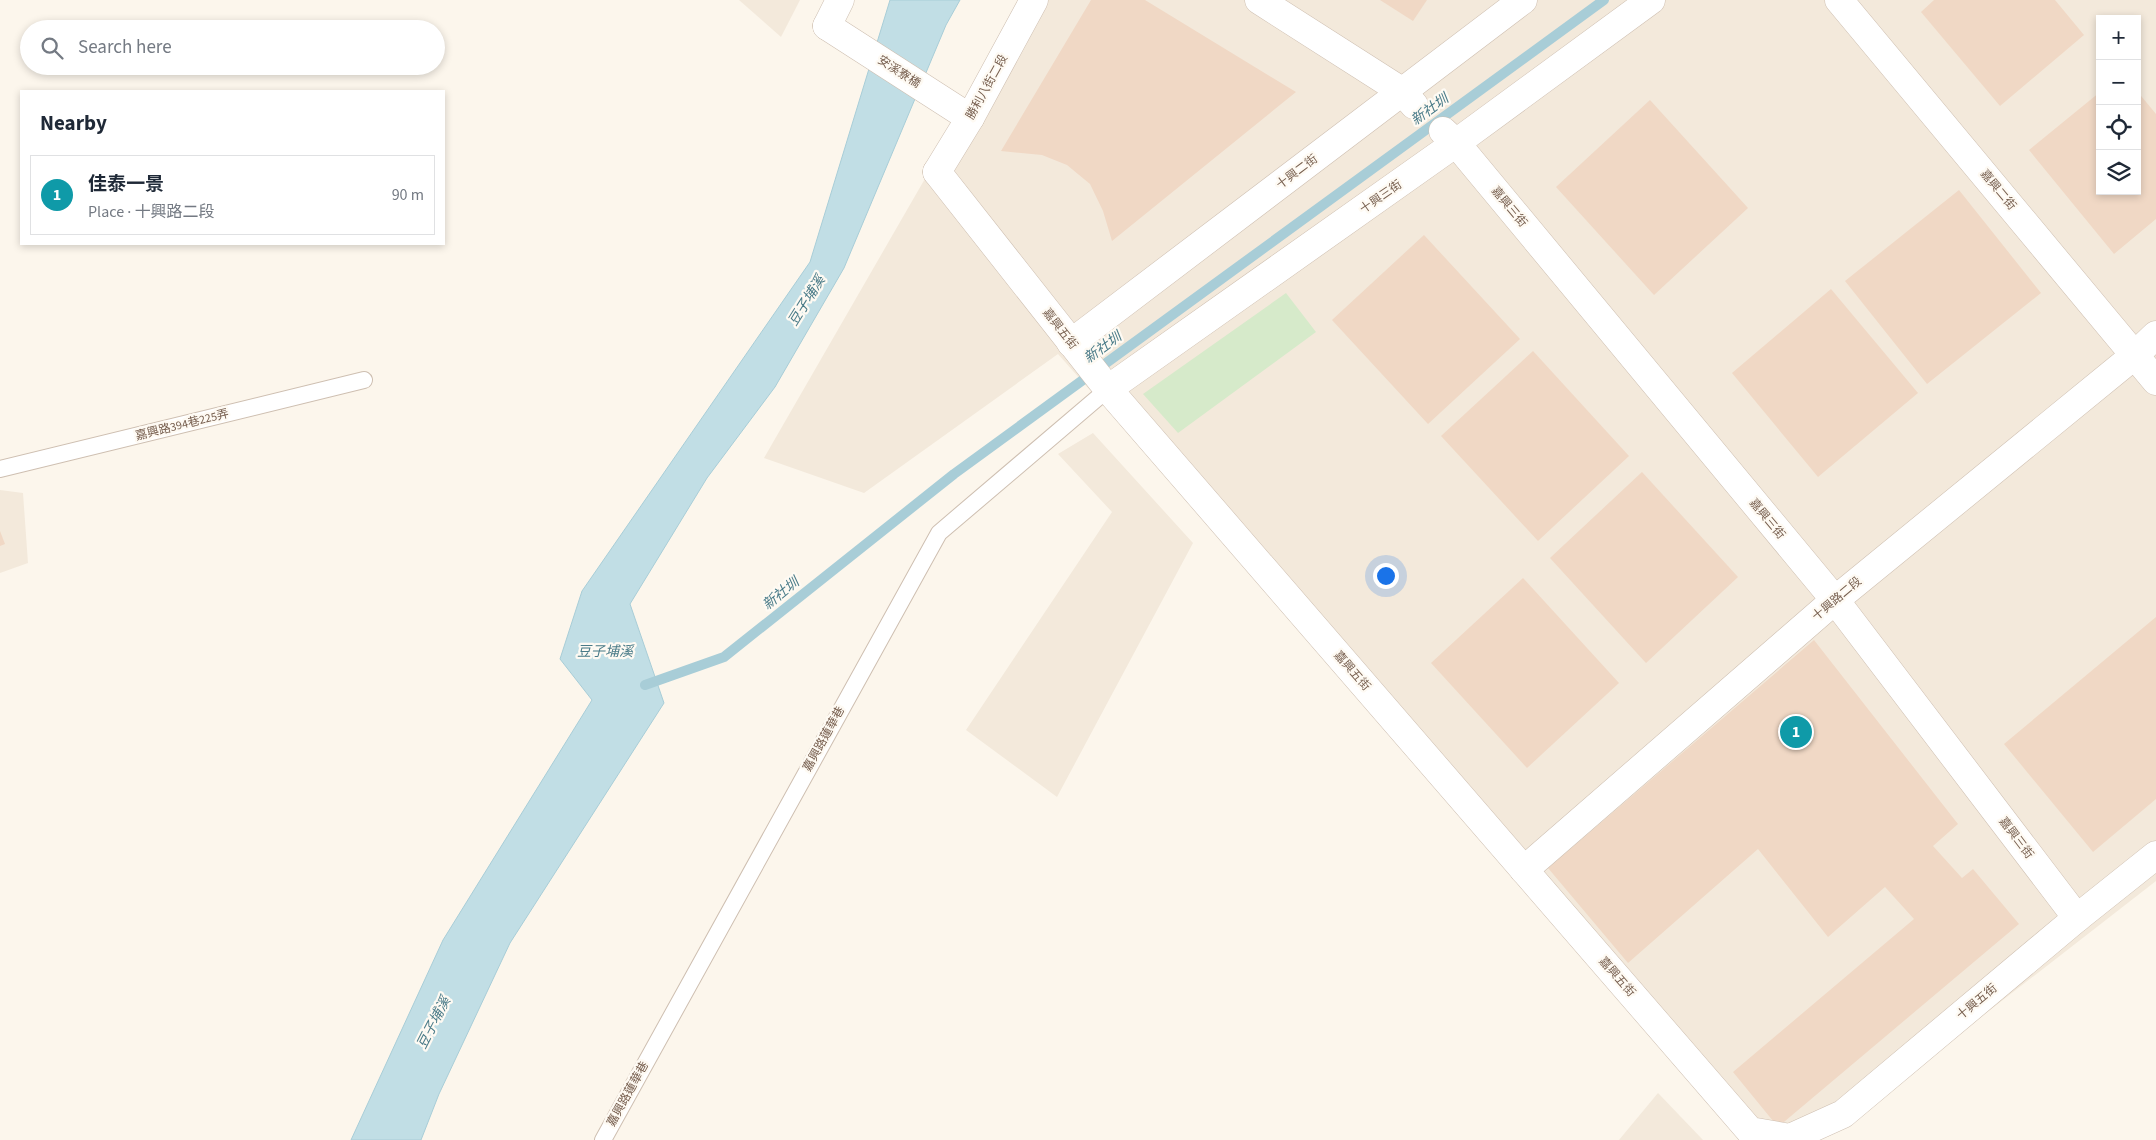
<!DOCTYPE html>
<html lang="en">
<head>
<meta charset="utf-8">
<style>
	body { margin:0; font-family:"Source Sans 3","Noto Sans TC",sans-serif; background:#f2f2f3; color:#1f2937 }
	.controls { position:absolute; right:15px; top:15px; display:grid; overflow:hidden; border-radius:0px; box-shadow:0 2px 8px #0003 }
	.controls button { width:45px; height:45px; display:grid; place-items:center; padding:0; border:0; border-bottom:1px solid #e0e1e3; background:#fff; color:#1f2937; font:25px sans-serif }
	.you { position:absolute; left:1385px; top:575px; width:18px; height:18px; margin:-12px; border:4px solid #fff; border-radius:50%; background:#1a73e8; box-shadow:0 0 0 8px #1a73e833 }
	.badge { display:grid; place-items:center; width:32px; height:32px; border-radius:50%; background:#754f46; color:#fff; font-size:16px; font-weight:700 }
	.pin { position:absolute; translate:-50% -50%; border:2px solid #fff; box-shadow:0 1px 5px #0006 }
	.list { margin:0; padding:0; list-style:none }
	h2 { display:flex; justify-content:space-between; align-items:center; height:65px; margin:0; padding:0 20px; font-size:21px }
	h2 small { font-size:16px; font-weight:400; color:#747a83 }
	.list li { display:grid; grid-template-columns:32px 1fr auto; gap:15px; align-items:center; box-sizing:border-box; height:80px; margin:0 10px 10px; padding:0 10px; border:1px solid #e0e1e3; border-radius:0px }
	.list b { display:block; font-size:19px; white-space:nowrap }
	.list p { margin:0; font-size:16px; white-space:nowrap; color:#747a83 }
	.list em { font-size:16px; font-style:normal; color:#747a83 }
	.icon { flex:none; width:28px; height:28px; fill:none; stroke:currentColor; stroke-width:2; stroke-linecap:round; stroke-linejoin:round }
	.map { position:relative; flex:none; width:2156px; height:1140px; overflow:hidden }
	.search { position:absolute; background:#fff; box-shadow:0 2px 8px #0003; left:20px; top:20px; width:425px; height:55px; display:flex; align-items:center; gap:12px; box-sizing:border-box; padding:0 18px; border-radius:28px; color:#747a83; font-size:19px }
	.panel { position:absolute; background:#fff; box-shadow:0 2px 8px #0003; left:20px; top:90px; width:425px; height:155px; border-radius:0px }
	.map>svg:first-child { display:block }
	.residential { fill:#f3e9db; fill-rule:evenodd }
	.green { fill:#d6eaca }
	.water { fill:#c1dee5; stroke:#a8cdd7 }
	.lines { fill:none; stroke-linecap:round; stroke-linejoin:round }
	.stream { stroke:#a8cdd7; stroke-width:10 }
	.building { fill:#f0d8c5 }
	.service-casing { stroke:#cebfb1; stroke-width:18 }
	.minor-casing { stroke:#cebfb1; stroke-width:29 }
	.tertiary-casing { stroke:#cebfb1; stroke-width:29 }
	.service { stroke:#fff; stroke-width:16 }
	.minor { stroke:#fff; stroke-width:28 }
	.tertiary { stroke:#fff; stroke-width:28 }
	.labels { text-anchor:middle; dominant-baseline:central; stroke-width:4.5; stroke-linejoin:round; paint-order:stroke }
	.street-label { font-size:12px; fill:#775f4f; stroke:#fefaf3 }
	.water-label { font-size:14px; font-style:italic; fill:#4a7b88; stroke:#fefaf3 }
</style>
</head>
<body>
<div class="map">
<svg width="2156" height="1140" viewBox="0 0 2156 1140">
	<rect width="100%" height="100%" fill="#fcf6ec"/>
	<g class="residential">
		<polygon points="739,0 800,0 781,37"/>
		<path d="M1028,0H2156V881L1846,1122L1751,1140L1058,354L864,493L764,458ZM2100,19H2137V191H2100Z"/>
		<polygon points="1093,433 1193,543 1057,797 966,730 1112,512 1058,454"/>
		<polygon points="0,490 23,493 28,563 0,573"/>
		<polygon points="1658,1093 1703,1140 1619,1140"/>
	</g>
	<polygon class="green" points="1286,293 1316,332 1178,433 1143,394"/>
	<polygon class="water" points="890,0 960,0 946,25 844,268 775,387 707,478 630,604 664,703 510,943 439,1094 421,1140 351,1140 443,940 592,700 560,659 582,591 810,262"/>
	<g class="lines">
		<polyline class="stream" points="645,685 724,657 954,474 1604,0"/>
	</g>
	<g class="building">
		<polygon points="1091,0 1145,0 1296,92 1112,241 1103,211 1090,184 1067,165 1042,155 1001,151"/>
		<polygon points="1380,0 1427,0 1413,21"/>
		<polygon points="1934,0 2055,0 2084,35 2000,106 1921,12"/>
		<polygon points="2137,91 2156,114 2156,219 2114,254 2029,150 2100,92 2100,191 2137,191"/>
		<polygon points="1650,100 1748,208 1654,295 1556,187"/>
		<polygon points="1959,190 2041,293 1927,384 1845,281"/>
		<polygon points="1424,235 1520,339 1428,424 1332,320"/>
		<polygon points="1831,289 1918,393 1818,477 1732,373"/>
		<polygon points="1533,351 1629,456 1538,541 1441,436"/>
		<polygon points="1642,472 1738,577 1646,663 1550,558"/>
		<polygon points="0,531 5,544 0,546"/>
		<polygon points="1523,578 1619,683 1527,768 1431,663"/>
		<polygon points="2156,617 2156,799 2093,852 2004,744"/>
		<polygon points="1814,640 1958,824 1933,846 1962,878 1973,869 2019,924 1778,1127 1733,1072 1914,919 1885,887 1828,937 1758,849 1628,963 1548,868"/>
	</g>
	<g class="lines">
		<defs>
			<g id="service">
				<polyline points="0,469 364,380"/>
				<polyline points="603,1140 939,533 1108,389"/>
			</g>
			<g id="minor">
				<polyline points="1259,0 1403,92 1414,105"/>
				<polyline points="1839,0 2156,381"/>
				<polyline points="827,26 970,118"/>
				<polyline points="1443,131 1456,143 1835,600 2077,918"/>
				<polyline points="937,172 1108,389 1750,1131 1790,1138 1843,1114 2077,918 2156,855"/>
				<polyline points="1071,343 1523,0"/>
				<polyline points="1108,389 1456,143 1651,0"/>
				<polyline points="1524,870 1835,600 2135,355 2156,335"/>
			</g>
			<g id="tertiary">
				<polyline points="827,26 840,0"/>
				<polyline points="937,172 970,118 1034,0"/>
			</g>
		</defs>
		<use href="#service" class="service-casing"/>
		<use href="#minor" class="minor-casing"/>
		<use href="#tertiary" class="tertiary-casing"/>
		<use href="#service" class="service"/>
		<use href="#minor" class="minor"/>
		<use href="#tertiary" class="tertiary"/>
	</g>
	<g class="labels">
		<g class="street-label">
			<text transform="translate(899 72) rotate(33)">安溪寮橋</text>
			<text transform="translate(987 87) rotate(-61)">勝利八街二段</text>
			<text transform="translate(1297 172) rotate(-37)">十興二街</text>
			<text transform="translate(1998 190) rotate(50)">嘉興二街</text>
			<text transform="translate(1381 197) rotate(-35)">十興三街</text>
			<text transform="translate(1509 207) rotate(50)">嘉興三街</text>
			<text transform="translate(1060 329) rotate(52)">嘉興五街</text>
			<text transform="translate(182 425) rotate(-14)">嘉興路394巷225弄</text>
			<text transform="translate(1767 519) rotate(50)">嘉興三街</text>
			<text transform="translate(1837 599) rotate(-40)">十興路二段</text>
			<text transform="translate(1352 671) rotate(49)">嘉興五街</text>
			<text transform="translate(824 739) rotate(-61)">嘉興路蓮華巷</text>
			<text transform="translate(2016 838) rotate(53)">嘉興三街</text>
			<text transform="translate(1617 977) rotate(49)">嘉興五街</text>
			<text transform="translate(1977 1002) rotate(-40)">十興五街</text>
			<text transform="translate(628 1094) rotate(-61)">嘉興路蓮華巷</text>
		</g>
		<g class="water-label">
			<text transform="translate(1430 110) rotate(-36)">新社圳</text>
			<text transform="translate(807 301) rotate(-58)">豆子埔溪</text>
			<text transform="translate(1103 348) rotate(-36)">新社圳</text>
			<text transform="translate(781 594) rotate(-39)">新社圳</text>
			<text x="605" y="652">豆子埔溪</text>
			<text transform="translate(434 1023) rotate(-63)">豆子埔溪</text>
		</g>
	</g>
</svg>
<div class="controls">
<button>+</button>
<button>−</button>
<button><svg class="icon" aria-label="locate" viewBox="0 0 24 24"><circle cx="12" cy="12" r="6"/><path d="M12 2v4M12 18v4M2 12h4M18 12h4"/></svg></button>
<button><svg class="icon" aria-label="layers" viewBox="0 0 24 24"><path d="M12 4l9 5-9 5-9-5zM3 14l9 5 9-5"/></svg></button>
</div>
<div class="you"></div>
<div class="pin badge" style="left:1796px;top:732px;background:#0f9aa8">1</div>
<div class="search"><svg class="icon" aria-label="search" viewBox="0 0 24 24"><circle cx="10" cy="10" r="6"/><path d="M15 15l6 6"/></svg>Search here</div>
<section class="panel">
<h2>Nearby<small></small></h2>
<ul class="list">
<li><span class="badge" style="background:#0f9aa8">1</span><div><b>佳泰一景</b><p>Place · 十興路二段</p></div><em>90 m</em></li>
</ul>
</section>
</div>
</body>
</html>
